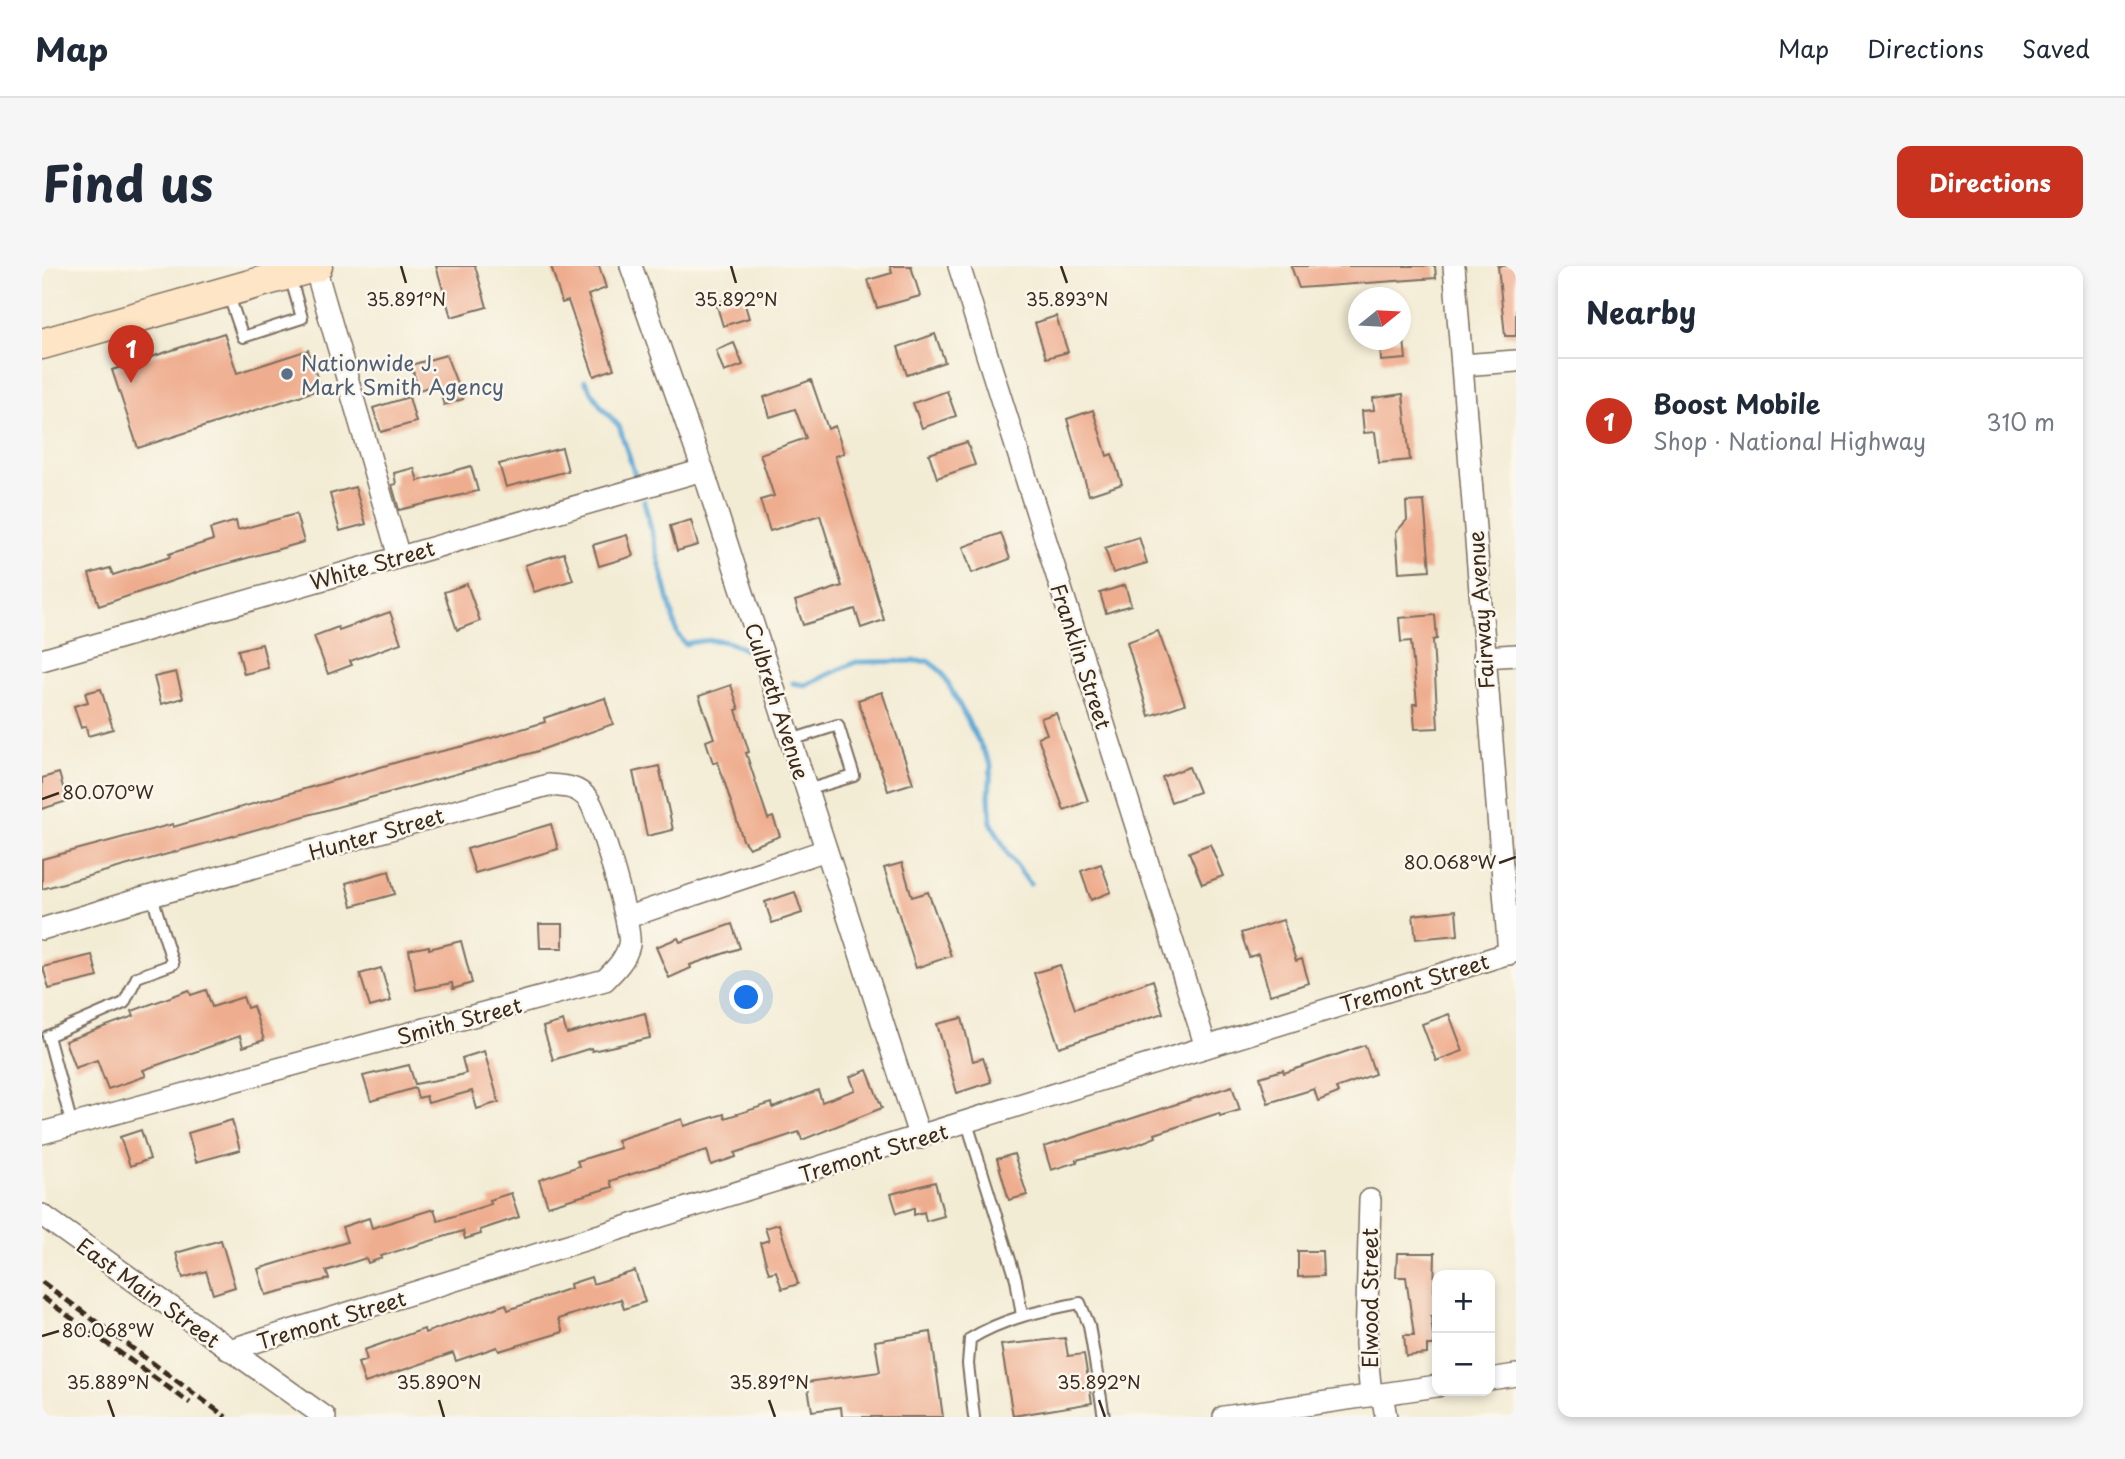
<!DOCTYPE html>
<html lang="en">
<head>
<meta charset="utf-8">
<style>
	body { margin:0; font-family:"Playpen Sans",sans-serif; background:#f6f6f7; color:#1f2937 }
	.controls { position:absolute; right:21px; bottom:21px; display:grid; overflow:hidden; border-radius:14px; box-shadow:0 4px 10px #0003 }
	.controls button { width:63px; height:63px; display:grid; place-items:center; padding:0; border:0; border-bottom:2px solid #e0e1e3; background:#fff; color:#1f2937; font:35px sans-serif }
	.compass { position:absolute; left:1306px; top:21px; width:63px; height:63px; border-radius:50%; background:#fff; box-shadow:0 4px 10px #0003; rotate:72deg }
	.you { position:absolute; left:705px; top:732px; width:24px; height:24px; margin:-18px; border:5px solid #fff; border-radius:50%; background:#1a73e8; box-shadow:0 0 0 10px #1a73e833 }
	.badge { display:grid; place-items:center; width:46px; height:46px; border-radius:50%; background:#c8321e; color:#fff; font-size:23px; font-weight:700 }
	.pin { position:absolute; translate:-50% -58px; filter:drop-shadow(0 2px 4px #0008) }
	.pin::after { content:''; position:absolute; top:37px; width:24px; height:21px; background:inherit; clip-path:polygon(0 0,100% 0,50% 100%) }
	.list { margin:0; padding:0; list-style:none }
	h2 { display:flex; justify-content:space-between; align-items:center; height:91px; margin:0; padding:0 28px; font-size:30px }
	h2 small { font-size:23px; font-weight:400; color:#747a83 }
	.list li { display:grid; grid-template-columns:46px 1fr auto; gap:21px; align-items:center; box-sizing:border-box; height:126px; padding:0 28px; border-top:2px solid #e0e1e3 }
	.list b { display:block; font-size:26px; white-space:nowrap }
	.list p { margin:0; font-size:23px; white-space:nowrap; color:#747a83 }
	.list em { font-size:23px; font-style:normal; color:#747a83 }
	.map { position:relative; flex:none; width:1474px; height:1151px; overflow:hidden; border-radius:14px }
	header { display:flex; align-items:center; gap:42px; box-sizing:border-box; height:98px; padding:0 35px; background:#fff; border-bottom:2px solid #e0e1e3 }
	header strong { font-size:33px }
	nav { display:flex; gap:38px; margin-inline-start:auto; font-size:24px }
	.intro { display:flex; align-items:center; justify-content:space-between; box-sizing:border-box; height:168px; padding:0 42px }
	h1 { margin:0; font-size:49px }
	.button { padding:18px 32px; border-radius:14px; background:#c8321e; color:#fff; font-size:24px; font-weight:700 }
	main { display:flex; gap:42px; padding:0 42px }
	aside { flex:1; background:#fff; border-radius:14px; box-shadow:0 4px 10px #0003 }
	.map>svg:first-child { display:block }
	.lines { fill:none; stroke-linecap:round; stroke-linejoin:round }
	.stream { stroke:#5da8d5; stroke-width:5 }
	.building { fill:#efad8f }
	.service-casing { stroke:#7b6e5e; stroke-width:14 }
	.minor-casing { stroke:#7b6e5e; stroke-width:24 }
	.secondary-casing { stroke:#7b6e5e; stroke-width:33 }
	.service { stroke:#fff; stroke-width:10 }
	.minor { stroke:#fff; stroke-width:21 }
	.secondary { stroke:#fde5c5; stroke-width:30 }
	.rail { stroke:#3b2a1e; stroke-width:5; stroke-dasharray:10 5; stroke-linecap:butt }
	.ticks { fill:none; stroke:#3b2a1e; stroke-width:2.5 }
	.service-dot { fill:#5c6f8a; stroke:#fbf7ec; stroke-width:2.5 }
	.labels { text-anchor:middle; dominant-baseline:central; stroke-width:5; stroke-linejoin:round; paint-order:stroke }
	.service-label { font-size:21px; fill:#4e5e75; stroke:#fbf7ec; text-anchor:start }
	.street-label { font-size:21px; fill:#3b2a1e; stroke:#fbf7ec }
	.ticks-label { font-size:18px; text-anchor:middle; fill:#3b2a1e; stroke:#fbf7ec; stroke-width:5; stroke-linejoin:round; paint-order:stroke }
</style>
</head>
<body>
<header>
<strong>Map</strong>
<nav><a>Map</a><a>Directions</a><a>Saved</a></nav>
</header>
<div class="intro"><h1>Find us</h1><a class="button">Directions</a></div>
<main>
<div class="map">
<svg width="1474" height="1151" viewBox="0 0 1474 1151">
	<rect width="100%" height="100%" fill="#fbf7ec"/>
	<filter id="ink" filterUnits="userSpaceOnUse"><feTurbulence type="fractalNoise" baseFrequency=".0143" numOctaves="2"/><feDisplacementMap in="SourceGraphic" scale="14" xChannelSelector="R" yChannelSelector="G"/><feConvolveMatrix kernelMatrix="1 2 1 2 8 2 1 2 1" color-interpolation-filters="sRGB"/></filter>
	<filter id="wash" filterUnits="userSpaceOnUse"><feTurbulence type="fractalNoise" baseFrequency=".00686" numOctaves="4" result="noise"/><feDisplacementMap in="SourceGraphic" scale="28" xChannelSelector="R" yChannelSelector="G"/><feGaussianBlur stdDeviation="1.57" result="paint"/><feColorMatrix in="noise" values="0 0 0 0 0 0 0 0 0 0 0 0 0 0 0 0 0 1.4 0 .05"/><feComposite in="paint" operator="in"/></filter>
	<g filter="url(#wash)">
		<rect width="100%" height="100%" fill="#f3ecd5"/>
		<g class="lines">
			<g class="stream">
				<polyline points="543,115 560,142 577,160 594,212"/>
				<path d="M602,235L635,367L643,378C670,372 687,372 710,388"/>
				<polyline points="751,417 763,419 814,396 886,395 900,406 949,499 947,531 949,556 966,588 988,618"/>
			</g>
		</g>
		<g id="blocks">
			<g class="building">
				<polygon points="394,0 433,0 445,41 409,51"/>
				<polygon points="509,0 557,0 564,22 546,29 572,103 552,110 526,35 520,37"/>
				<polygon points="848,0 869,0 878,30 835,42 826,14 850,7"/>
				<polygon points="1249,0 1393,0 1394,12 1257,22"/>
				<polygon points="1456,0 1474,0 1474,70 1463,70"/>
				<polygon points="700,29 707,52 681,60 674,37"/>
				<polygon points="1014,50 1026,86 1004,92 993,57"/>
				<polygon points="182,67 195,107 266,84 279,123 96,182 70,104"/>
				<polygon points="893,68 903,96 865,109 856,81"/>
				<polygon points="1338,74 1362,74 1364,93 1339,95"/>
				<polygon points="692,77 701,99 682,106 674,84"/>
				<polygon points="404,89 421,133 402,139 396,118 377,124 369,99"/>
				<polygon points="769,114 786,163 793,160 802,187 793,190 842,354 819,362 813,343 761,359 753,335 800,320 778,249 728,265 718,234 732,230 718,188 764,172 753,143 728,151 722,131"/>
				<polygon points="905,125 914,150 880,162 871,137"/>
				<polygon points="1361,128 1368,194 1337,197 1333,166 1322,167 1320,145 1332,144 1331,132"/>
				<polygon points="367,131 374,156 339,166 331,142"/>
				<polygon points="1051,144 1065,190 1070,188 1080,218 1047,229 1025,153"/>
				<polygon points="925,176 933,199 895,212 887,188"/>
				<polygon points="520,182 526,205 464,221 457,198"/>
				<polygon points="429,200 436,225 357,244 350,219 354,218 352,207 372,202 376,215"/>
				<polygon points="313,221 324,258 298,265 288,228"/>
				<polygon points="1382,235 1388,304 1357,306 1354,266 1365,254 1364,236"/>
				<polygon points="254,248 262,276 159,305 57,340 47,308 68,302 71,309 128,291 127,288 171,274 168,263 194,255 196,264"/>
				<polygon points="649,254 656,279 635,285 628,260"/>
				<polygon points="959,267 968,293 930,307 921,281"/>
				<polygon points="585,269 591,290 557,300 551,279"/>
				<polygon points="1097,271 1105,297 1071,307 1063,282"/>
				<polygon points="522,287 531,314 492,326 483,299"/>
				<polygon points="425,318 438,355 415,364 402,326"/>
				<polygon points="1083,319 1089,339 1064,347 1058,327"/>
				<polygon points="348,346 359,377 308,395 310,399 286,408 272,370 296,361 297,364"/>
				<polygon points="1393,349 1395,373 1391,374 1396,462 1373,463 1371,438 1375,438 1369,375 1359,376 1357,352"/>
				<polygon points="1116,365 1143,438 1107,450 1085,376"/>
				<polygon points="220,378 226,402 202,408 196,384"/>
				<polygon points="134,406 141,432 119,438 112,411"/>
				<polygon points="689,419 697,443 694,444 707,486 704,487 726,553 731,551 738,570 707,582 701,574 676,496 671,497 664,475 672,472 657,430"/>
				<polygon points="59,423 71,463 46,470 44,460 39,462 32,440 46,436 43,427"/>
				<polygon points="840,426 871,517 846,525 816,434"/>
				<polygon points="563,432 571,458 493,486 0,623 0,593 131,558 131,561 366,493 426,479 503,456 502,452"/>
				<polygon points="1014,447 1046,535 1022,544 996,471 1005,468 999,452"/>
				<polygon points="617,500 631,564 605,570 591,506"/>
				<polygon points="1147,501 1157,526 1129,536 1120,511"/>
				<polygon points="17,507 25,535 0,543 0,512"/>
				<polygon points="509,558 516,583 433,607 425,583"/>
				<polygon points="1168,578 1181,610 1160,618 1147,586"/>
				<polygon points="860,597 870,631 886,626 909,690 874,702 842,602"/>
				<polygon points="1059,598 1069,626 1049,634 1039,605"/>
				<polygon points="347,605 353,628 310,640 304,617"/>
				<polygon points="753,626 760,647 730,657 723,636"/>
				<polygon points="1414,644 1416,669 1374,673 1371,649"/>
				<polygon points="1241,654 1254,695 1260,693 1267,717 1228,729 1216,688 1207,691 1199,667"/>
				<polygon points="497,658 521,658 521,682 498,682"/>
				<polygon points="690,658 698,682 648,699 649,702 627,712 614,681 636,672 638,676"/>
				<polygon points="419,675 430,717 411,723 410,717 374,724 367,684 387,680 387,683"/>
				<polygon points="50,689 56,711 7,723 1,701"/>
				<polygon points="1018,699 1033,743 1111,714 1121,747 1017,781 992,707"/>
				<polygon points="339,702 349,735 328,741 318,708"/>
				<polygon points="147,724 149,729 164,724 170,741 201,731 205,742 211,740 222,774 201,781 198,770 101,804 104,810 66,823 55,794 33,802 23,775 92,750 90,745"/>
				<polygon points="603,747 608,772 550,785 549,782 511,794 501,761 521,755 525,768"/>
				<polygon points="1407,748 1421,785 1394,795 1380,758"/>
				<polygon points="920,752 931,795 941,792 949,816 915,827 895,758"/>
				<polygon points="1323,779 1333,808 1294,822 1296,827 1276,835 1272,823 1226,837 1218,811 1241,804 1242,807"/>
				<polygon points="442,785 457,836 435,843 430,825 386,837 384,830 376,832 373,822 329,835 321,810 367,799 373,818 415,810 424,807 420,792"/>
				<polygon points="825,804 840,842 760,874 757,866 693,887 694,891 669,899 665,884 568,915 570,921 506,940 497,914 537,900 535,895 578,882 575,874 640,853 642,860 682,848 683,852 730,837 731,842 776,824 780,836 813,824 808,811"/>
				<polygon points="1190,820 1198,844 1178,850 1177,847 1113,868 1114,871 1089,881 1034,894 1035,896 1009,904 1002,881"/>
				<polygon points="190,854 198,884 154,896 146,867"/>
				<polygon points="99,864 108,893 88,900 78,871"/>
				<polygon points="972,888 985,929 967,934 955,893"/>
				<polygon points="893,916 902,950 884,955 882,946 872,949 872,942 855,947 849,928"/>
				<polygon points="469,927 477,951 438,964 439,968 423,973 421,965 339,990 340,992 326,997 324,992 284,1005 287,1013 224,1029 216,1003 305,976 300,961 327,952 330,962 392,943 396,955 449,938 447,934"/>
				<polygon points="737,958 756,1018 740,1023 734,1005 727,1007 718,977 727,974 723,962"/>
				<polygon points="179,974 193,1021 171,1028 164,1005 141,1012 134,987"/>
				<polygon points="1256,985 1280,985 1281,1010 1256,1011"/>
				<polygon points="1355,987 1393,987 1392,1025 1395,1024 1395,1049 1389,1050 1392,1079 1385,1079 1385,1088 1364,1090 1362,1069 1372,1069 1364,1011 1354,1011"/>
				<polygon points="593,1005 603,1036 582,1043 579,1033 516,1053 521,1066 457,1085 455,1081 414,1095 411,1087 323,1117 316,1097 325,1094 322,1084 382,1063 383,1067 464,1038 466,1044 529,1022 528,1018 549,1011 551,1018"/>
				<polygon points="889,1066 901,1151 800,1151 799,1141 770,1145 765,1116 838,1106 833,1075"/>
				<polygon points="1023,1072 1026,1090 1042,1088 1050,1137 971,1150 959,1079"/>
			</g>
		</g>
	</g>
	<g filter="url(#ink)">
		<use href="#blocks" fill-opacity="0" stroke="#7b6e5e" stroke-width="2"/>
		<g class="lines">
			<defs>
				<g id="service">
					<polyline points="186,27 201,71 260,52 248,10"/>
					<polyline points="749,474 796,459 812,510 765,524"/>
					<polyline points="925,857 974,1013 980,1050"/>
					<polyline points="30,859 6,770 82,737 95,711 131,698 110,630"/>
					<path d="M932,1151L926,1098L928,1073C961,1052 999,1045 1038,1037L1047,1059L1062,1151"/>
				</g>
				<g id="minor">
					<polyline points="589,0 661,204 878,872"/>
					<polyline points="917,0 1164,781"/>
					<polyline points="1412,0 1467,688"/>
					<polyline points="273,1 357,291"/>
					<polyline points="1420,99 1474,95"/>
					<polyline points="1442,391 1474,389"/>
					<polyline points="0,394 661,204"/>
					<polyline points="586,651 784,584"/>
					<path d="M0,663L95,634L506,519C522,520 535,520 546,533C556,544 591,664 587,679C584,693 573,704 563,714L0,867"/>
					<polyline points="1328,934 1324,1078 1329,1129"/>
					<polyline points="0,949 283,1151"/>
					<polyline points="187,1084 1474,685"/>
					<polyline points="1448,1113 1474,1109"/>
					<polyline points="1340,1128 1344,1151"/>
					<polyline points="1182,1151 1395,1120"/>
				</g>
				<polyline id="secondary" points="0,78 275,0"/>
			</defs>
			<use href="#service" class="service-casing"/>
			<use href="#minor" class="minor-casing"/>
			<use href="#secondary" class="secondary-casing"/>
			<use href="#service" class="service"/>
			<use href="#minor" class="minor"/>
			<use href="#secondary" class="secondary"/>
			<g class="rail">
				<polyline points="0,1016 184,1151"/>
				<polyline points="0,1031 148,1137"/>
			</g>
		</g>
	</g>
	<path class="ticks" d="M359,0L364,17M689,0L694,17M1019,0L1025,17M0,533L17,527M1457,597L1474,591M0,1070L17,1065M66,1134L72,1151M397,1134L402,1151M727,1134L733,1151M1057,1134L1063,1151"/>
	<circle class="service-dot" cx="245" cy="108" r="7"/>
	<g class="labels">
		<g class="service-label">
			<text x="259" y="96">Nationwide J.<tspan x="259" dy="24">Mark Smith Agency</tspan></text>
		</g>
		<g class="street-label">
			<text transform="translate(330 298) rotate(-16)">White Street</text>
			<text transform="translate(1438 344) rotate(-94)">Fairway Avenue</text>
			<text transform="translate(1040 390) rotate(72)">Franklin Street</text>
			<text transform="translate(736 435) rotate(72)">Culbreth Avenue</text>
			<text transform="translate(334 567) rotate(-16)">Hunter Street</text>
			<text transform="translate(1372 716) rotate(-17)">Tremont Street</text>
			<text transform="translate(417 754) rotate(-15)">Smith Street</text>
			<text transform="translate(831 886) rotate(-17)">Tremont Street</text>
			<text transform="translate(107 1026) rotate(36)">East Main Street</text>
			<text transform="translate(1327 1032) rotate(-90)">Elwood Street</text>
			<text transform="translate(289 1053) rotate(-17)">Tremont Street</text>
		</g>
	</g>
	<g class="ticks-label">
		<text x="364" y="40">35.891°N</text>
		<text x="694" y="40">35.892°N</text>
		<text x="1025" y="40">35.893°N</text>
		<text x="66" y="533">80.070°W</text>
		<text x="1408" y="603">80.068°W</text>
		<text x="66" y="1071">80.068°W</text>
		<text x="1057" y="1123">35.892°N</text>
		<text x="66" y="1123">35.889°N</text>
		<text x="397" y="1123">35.890°N</text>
		<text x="727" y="1123">35.891°N</text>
	</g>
</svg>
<div class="controls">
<button>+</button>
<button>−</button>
</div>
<svg class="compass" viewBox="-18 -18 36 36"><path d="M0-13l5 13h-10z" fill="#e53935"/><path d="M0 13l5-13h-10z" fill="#747a83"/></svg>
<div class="you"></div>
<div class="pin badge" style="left:89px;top:117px">1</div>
</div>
<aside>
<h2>Nearby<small></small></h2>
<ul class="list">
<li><span class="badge">1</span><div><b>Boost Mobile</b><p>Shop · National Highway</p></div><em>310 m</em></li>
</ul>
</aside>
</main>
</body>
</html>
